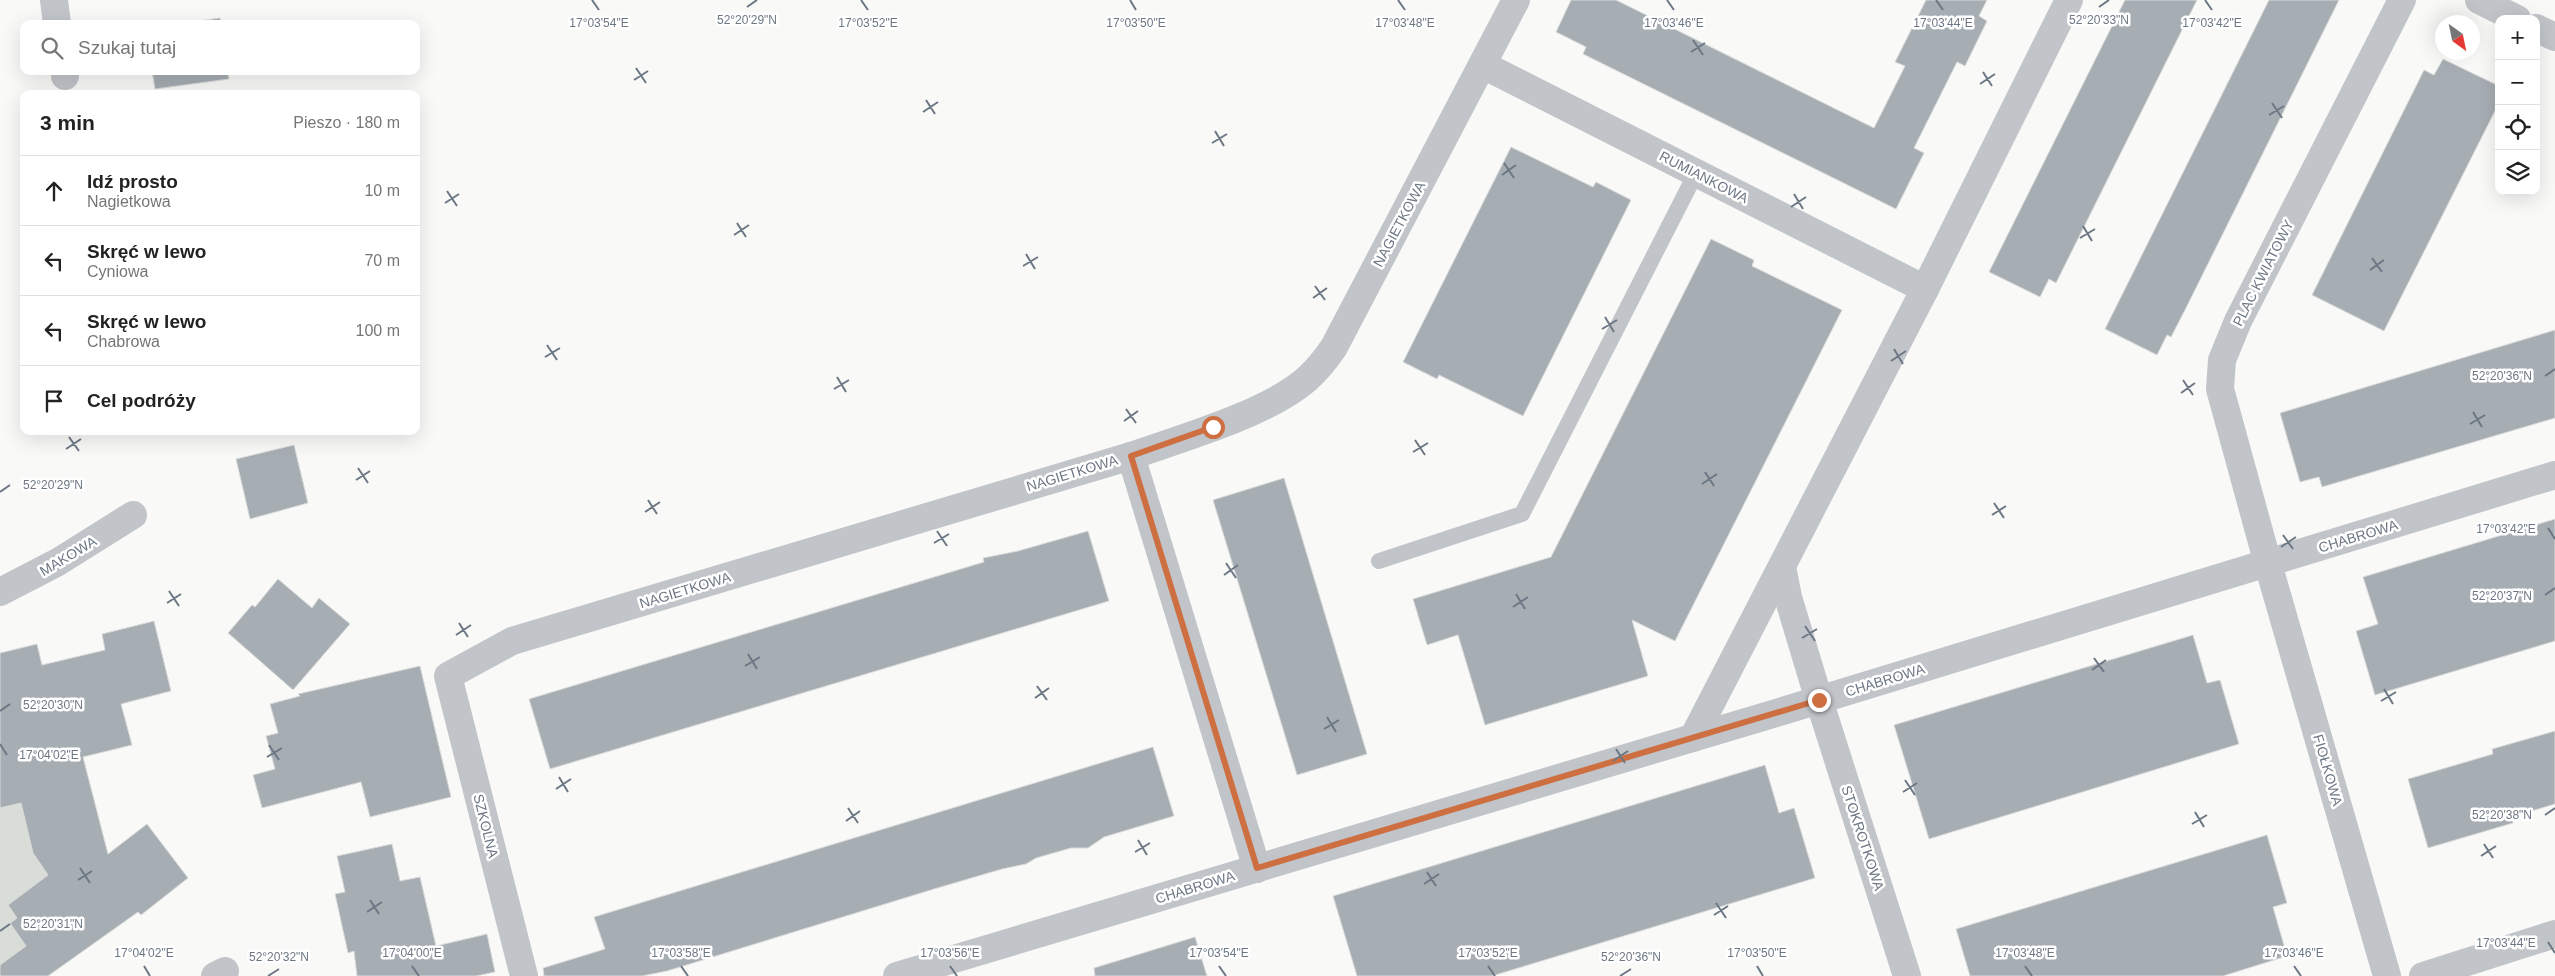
<!DOCTYPE html>
<html lang="pl">
<head>
<meta charset="utf-8">
<style>
	body { margin:0; font-family:Helvetica,sans-serif; background:#f2f2f2; color:#222 }
	.controls { position:absolute; right:15px; top:15px; display:grid; overflow:hidden; border-radius:10px; box-shadow:0 5px 20px #0002 }
	.controls button { width:45px; height:45px; display:grid; place-items:center; padding:0; border:0; border-bottom:1px solid #e0e0e0; background:#fff; color:#222; font:25px sans-serif }
	.compass { position:absolute; left:2435px; top:15px; width:45px; height:45px; border-radius:50%; background:#fff; box-shadow:0 5px 20px #0002; rotate:147deg }
	.stop { position:absolute; width:15px; height:15px; margin:-11px; border:4px solid #ce6f42; border-radius:50%; background:#fff }
	.stop.end { background:#ce6f42; border-color:#fff; box-shadow:0 1px 5px #0008 }
	.list { margin:0; padding:0; list-style:none }
	h2 { display:flex; justify-content:space-between; align-items:center; height:65px; margin:0; padding:0 20px; font-size:21px }
	h2 small { font-size:16px; font-weight:400; color:#767676 }
	.list li { display:grid; grid-template-columns:32px 1fr auto; gap:15px; align-items:center; box-sizing:border-box; height:70px; padding:0 20px; border-top:1px solid #e0e0e0 }
	.list b { display:block; font-size:19px; white-space:nowrap }
	.list p { margin:0; font-size:16px; white-space:nowrap; color:#767676 }
	.list em { font-size:16px; font-style:normal; color:#767676 }
	.icon { flex:none; width:28px; height:28px; fill:none; stroke:currentColor; stroke-width:2; stroke-linecap:round; stroke-linejoin:round }
	.map { position:relative; flex:none; width:2555px; height:976px; overflow:hidden }
	.search { position:absolute; background:#fff; box-shadow:0 5px 20px #0002; left:20px; top:20px; width:400px; height:55px; display:flex; align-items:center; gap:12px; box-sizing:border-box; padding:0 18px; border-radius:10px; color:#767676; font-size:19px }
	.panel { position:absolute; background:#fff; box-shadow:0 5px 20px #0002; left:20px; top:90px; width:400px; height:345px; border-radius:10px }
	.map>svg:first-child { display:block }
	.green { fill:#d8ddd7 }
	.building { fill:#a6adb3; stroke:#dadbd9 }
	.lines { fill:none; stroke-linecap:round; stroke-linejoin:round }
	.service { stroke:#c1c4c8; stroke-width:16 }
	.minor { stroke:#c1c4c8; stroke-width:28 }
	.route { stroke:#ce6f42; stroke-width:6 }
	.ticks { fill:none; stroke:#6c7784; stroke-width:2 }
	.labels { text-anchor:middle; dominant-baseline:central; stroke-width:5; stroke-linejoin:round; paint-order:stroke }
	.street-label { font-size:14px; fill:#6c7784; stroke:#fff }
	.ticks-label { font-size:12px; text-anchor:middle; fill:#6c7784; stroke:#fff; stroke-width:5; stroke-linejoin:round; paint-order:stroke }
</style>
</head>
<body>
<div class="map">
<svg width="2555" height="976" viewBox="0 0 2555 976">
	<rect width="100%" height="100%" fill="#f9f9f7"/>
	<polygon class="green" points="21,803 33,853 48,875 8,905 17,918 10,923 26,946 0,965 0,808"/>
	<g class="building">
		<polygon points="1571,0 1616,0 1874,128 1905,66 1895,62 1926,0 1987,0 1979,16 1987,21 1965,66 1957,62 1914,148 1924,153 1896,209 1583,54 1586,47 1556,32"/>
		<polygon points="2125,0 2197,0 2056,283 2049,279 2040,297 1989,272"/>
		<polygon points="2269,0 2339,0 2186,308 2171,337 2167,335 2157,355 2105,329"/>
		<polygon points="220,18 221,24 178,24"/>
		<polygon points="2443,59 2499,86 2499,103 2384,331 2312,295 2424,70 2434,75"/>
		<polygon points="152,71 228,71 229,79 155,89"/>
		<polygon points="1511,147 1593,187 1596,182 1631,200 1523,416 1439,375 1437,379 1403,362"/>
		<polygon points="1711,239 1754,260 1752,266 1842,310 1675,641 1632,620 1648,676 1485,725 1458,635 1427,645 1413,599 1551,557"/>
		<polygon points="2555,330 2555,418 2322,487 2319,477 2300,482 2280,413"/>
		<polygon points="294,445 308,503 250,519 236,459"/>
		<polygon points="1284,478 1367,754 1297,775 1213,500"/>
		<polygon points="2555,519 2555,641 2375,695 2356,631 2378,624 2363,577"/>
		<polygon points="1088,531 1109,601 550,769 529,699 984,562 983,558 1018,551"/>
		<polygon points="278,579 312,608 319,598 350,624 293,690 228,633 252,605 255,607"/>
		<polygon points="154,621 171,691 121,704 132,745 83,757 108,854 147,824 188,878 141,915 138,912 48,976 0,976 0,965 26,946 10,923 17,918 8,905 48,875 33,853 21,803 0,808 0,653 37,644 42,665 105,650 102,634"/>
		<polygon points="2193,635 2207,683 2220,680 2239,744 1929,839 1894,725"/>
		<polygon points="420,666 451,797 370,817 361,782 262,808 253,775 275,769 266,736 278,733 270,704 300,696 298,694"/>
		<polygon points="2555,731 2555,804 2512,817 2513,823 2428,848 2408,779 2493,754 2492,749"/>
		<polygon points="1153,747 1174,816 1104,837 1088,848 1071,848 1036,858 1026,864 1002,869 934,889 667,971 642,976 544,976 543,968 605,949 594,917"/>
		<polygon points="1765,765 1779,813 1794,808 1815,878 1492,976 1357,976 1333,896"/>
		<polygon points="2267,835 2287,903 2273,907 2287,956 2223,976 1970,976 1956,929"/>
		<polygon points="392,844 400,881 420,877 436,946 487,934 495,972 476,976 357,976 354,951 348,953 335,894 345,892 337,856"/>
		<polygon points="1195,937 1207,976 1095,976 1094,968"/>
	</g>
	<g class="lines">
		<polyline class="service" points="1379,561 1522,514 1696,173"/>
		<g class="minor">
			<polyline points="54,0 57,24"/>
			<polyline points="2479,0 2517,19"/>
			<polyline points="2536,28 2555,37"/>
			<polyline points="1483,65 1925,289"/>
			<polyline points="65,71 65,76"/>
			<polyline points="1131,456 1257,869"/>
			<polyline points="1782,567 1788,597 1819,700 1907,976"/>
			<polyline points="0,592 58,562 133,515"/>
			<polyline points="1693,738 1925,289 2069,0"/>
			<polyline points="215,976 225,971"/>
			<path d="M524,976L448,676L512,641L1131,456C1182,438 1267,414 1307,379C1317,370 1326,359 1334,347L1516,0"/>
			<polyline points="897,976 1786,710 2555,475"/>
			<polyline points="2387,976 2268,564 2220,389 2222,360 2238,321 2402,0"/>
			<polyline points="2423,976 2555,934"/>
		</g>
	</g>
	<g class="lines">
		<polyline class="route" points="1213,427 1131,456 1257,868 1819,700"/>
	</g>
	<path class="ticks" d="M592,0L599,10M861,0L868,10M1130,0L1136,10M1398,0L1405,10M1667,0L1674,10M1936,0L1943,10M2205,0L2212,10M747,7L757,0M2099,7L2109,0M1693,40L1703,55M1691,52L1705,43M636,68L646,83M1983,72L1992,86M634,80L648,71M1980,84L1995,74M926,100L935,114M2272,103L2282,118M923,112L938,102M2269,115L2284,106M1215,131L1224,146M1212,143L1227,134M1504,163L1514,178M1502,175L1516,165M447,191L457,206M1794,194L1803,209M445,203L459,194M1791,207L1806,197M737,223L746,237M2083,226L2092,241M734,235L749,225M2080,238L2095,229M1026,254L1035,269M2372,258L2382,272M1023,266L1038,257M2370,270L2384,260M1315,286L1325,300M1313,298L1327,288M1605,317L1614,332M1602,329L1617,320M547,345L557,360M1894,349L1903,364M545,357L560,348M1891,361L1906,351M2545,376L2555,369M837,377L846,392M2183,380L2193,395M834,389L849,380M2181,393L2195,383M1126,409L1136,423M2473,412L2482,427M1124,421L1138,411M2470,424L2485,415M69,437L79,451M1415,440L1425,455M66,449L81,439M1413,452L1428,443M358,468L368,483M1705,472L1714,486M356,480L370,471M1702,484L1717,474M0,492L10,485M648,500L657,514M1994,503L2004,518M645,512L660,502M1992,515L2006,506M2548,528L2555,539M937,531L947,546M2283,535L2293,549M934,543L949,534M2281,547L2296,537M1226,563L1236,578M1224,575L1238,565M169,591L179,606M1516,594L1525,609M2545,595L2555,588M167,603L181,594M1513,607L1528,597M459,623L468,637M1805,626L1815,641M456,635L471,625M1802,638L1817,629M748,654L757,669M2094,658L2104,672M745,666L760,657M2092,670L2106,660M1037,686L1047,700M2384,689L2393,704M1035,698L1049,688M2381,701L2396,692M0,711L10,704M1327,717L1336,732M1324,729L1339,720M0,744L7,755M269,745L279,760M1616,749L1625,763M267,757L282,748M1613,761L1628,751M559,777L568,792M1905,780L1915,795M556,789L571,779M1903,792L1917,783M848,808L858,823M2195,812L2204,827M2545,815L2555,808M846,821L860,811M2192,824L2207,815M1138,840L1147,855M2484,844L2493,858M1135,852L1150,843M2481,856L2496,846M80,868L90,883M1427,872L1436,886M78,880L92,871M1424,884L1439,874M370,900L379,914M1716,903L1726,918M367,912L382,902M1714,915L1728,906M0,931L10,924M2548,942L2555,953M144,966L150,976M412,966L419,976M681,966L688,976M950,966L957,976M1219,966L1226,976M1488,966L1495,976M1757,966L1763,976M2025,966L2032,976M2294,966L2301,976M268,976L279,969M1620,976L1631,969"/>
	<g class="labels">
		<g class="street-label">
			<text transform="translate(1704 177) rotate(27)">RUMIANKOWA</text>
			<text transform="translate(1399 224) rotate(-62)">NAGIETKOWA</text>
			<text transform="translate(2263 273) rotate(-63)">PLAC KWIATOWY</text>
			<text transform="translate(1072 473) rotate(-17)">NAGIETKOWA</text>
			<text transform="translate(2358 536) rotate(-17)">CHABROWA</text>
			<text transform="translate(68 556) rotate(-31)">MAKOWA</text>
			<text transform="translate(685 590) rotate(-17)">NAGIETKOWA</text>
			<text transform="translate(1885 680) rotate(-17)">CHABROWA</text>
			<text transform="translate(2328 770) rotate(74)">FIOŁKOWA</text>
			<text transform="translate(486 826) rotate(76)">SZKOLNA</text>
			<text transform="translate(1863 838) rotate(72)">STOKROTKOWA</text>
			<text transform="translate(1195 887) rotate(-17)">CHABROWA</text>
		</g>
	</g>
	<g class="ticks-label">
		<text x="747" y="24">52°20'29"N</text>
		<text x="2099" y="24">52°20'33"N</text>
		<text x="599" y="27">17°03'54"E</text>
		<text x="868" y="27">17°03'52"E</text>
		<text x="1136" y="27">17°03'50"E</text>
		<text x="1405" y="27">17°03'48"E</text>
		<text x="1674" y="27">17°03'46"E</text>
		<text x="1943" y="27">17°03'44"E</text>
		<text x="2212" y="27">17°03'42"E</text>
		<text x="2502" y="380">52°20'36"N</text>
		<text x="53" y="489">52°20'29"N</text>
		<text x="2506" y="533">17°03'42"E</text>
		<text x="2502" y="600">52°20'37"N</text>
		<text x="53" y="709">52°20'30"N</text>
		<text x="49" y="759">17°04'02"E</text>
		<text x="2502" y="819">52°20'38"N</text>
		<text x="53" y="928">52°20'31"N</text>
		<text x="2506" y="947">17°03'44"E</text>
		<text x="144" y="957">17°04'02"E</text>
		<text x="412" y="957">17°04'00"E</text>
		<text x="681" y="957">17°03'58"E</text>
		<text x="950" y="957">17°03'56"E</text>
		<text x="1219" y="957">17°03'54"E</text>
		<text x="1488" y="957">17°03'52"E</text>
		<text x="1757" y="957">17°03'50"E</text>
		<text x="2025" y="957">17°03'48"E</text>
		<text x="2294" y="957">17°03'46"E</text>
		<text x="279" y="961">52°20'32"N</text>
		<text x="1631" y="961">52°20'36"N</text>
	</g>
</svg>
<div class="controls">
<button>+</button>
<button>−</button>
<button><svg class="icon" aria-label="locate" viewBox="0 0 24 24"><circle cx="12" cy="12" r="6"/><path d="M12 2v4M12 18v4M2 12h4M18 12h4"/></svg></button>
<button><svg class="icon" aria-label="layers" viewBox="0 0 24 24"><path d="M12 4l9 5-9 5-9-5zM3 14l9 5 9-5"/></svg></button>
</div>
<svg class="compass" viewBox="-18 -18 36 36"><path d="M0-13l5 13h-10z" fill="#e53935"/><path d="M0 13l5-13h-10z" fill="#767676"/></svg>
<div class="stop" style="left:1213px;top:427px"></div>
<div class="stop end" style="left:1819px;top:700px"></div>
<div class="search"><svg class="icon" aria-label="search" viewBox="0 0 24 24"><circle cx="10" cy="10" r="6"/><path d="M15 15l6 6"/></svg>Szukaj tutaj</div>
<section class="panel">
<h2>3 min<small>Pieszo · 180 m</small></h2>
<ul class="list">
<li><svg class="icon" aria-label="ahead" viewBox="0 0 24 24"><path d="M12 20V5M6 11l6-6 6 6"/></svg><div><b>Idź prosto</b><p>Nagietkowa</p></div><em>10 m</em></li>
<li><svg class="icon" aria-label="left" viewBox="0 0 24 24"><path d="M17 20v-9H6M10 6l-5 5 5 5"/></svg><div><b>Skręć w lewo</b><p>Cyniowa</p></div><em>70 m</em></li>
<li><svg class="icon" aria-label="left" viewBox="0 0 24 24"><path d="M17 20v-9H6M10 6l-5 5 5 5"/></svg><div><b>Skręć w lewo</b><p>Chabrowa</p></div><em>100 m</em></li>
<li><svg class="icon" aria-label="arrive" viewBox="0 0 24 24"><path d="M6 21V4h12l-3 4 3 4H6"/></svg><div><b>Cel podróży</b></div></li>
</ul>
</section>
</div>
</body>
</html>
